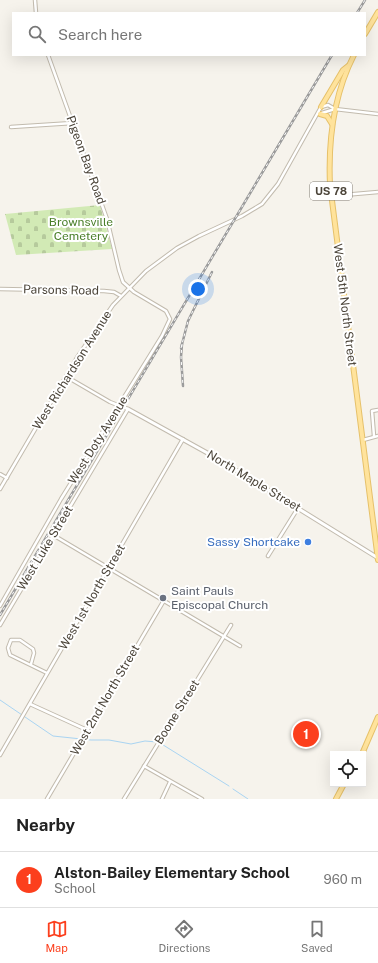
<!DOCTYPE html>
<html lang="en">
<head>
<meta charset="utf-8">
<style>
	body { margin:0; font-family:"Public Sans",sans-serif; background:#f6f6f6; color:#222 }
	.controls { position:absolute; right:12px; bottom:12px; display:grid; overflow:hidden; border-radius:0px; box-shadow:0 4px 16px #0002 }
	.controls button { width:36px; height:36px; display:grid; place-items:center; padding:0; border:0; border-bottom:1px solid #e0e0e0; background:#fff; color:#222; font:20px sans-serif }
	.you { position:absolute; left:198px; top:289px; width:14px; height:14px; margin:-10px; border:3px solid #fff; border-radius:50%; background:#1a73e8; box-shadow:0 0 0 6px #1a73e833 }
	.badge { display:grid; place-items:center; width:26px; height:26px; border-radius:50%; background:#fc3f1d; color:#fff; font-size:13px; font-weight:700 }
	.pin { position:absolute; translate:-50% -50%; border:2px solid #fff; box-shadow:0 1px 4px #0006 }
	.list { margin:0; padding:0; list-style:none }
	h2 { display:flex; justify-content:space-between; align-items:center; height:52px; margin:0; padding:0 16px; font-size:17px }
	h2 small { font-size:13px; font-weight:400; color:#767676 }
	.list li { display:grid; grid-template-columns:26px 1fr auto; gap:12px; align-items:center; box-sizing:border-box; height:56px; padding:0 16px; border-top:1px solid #e0e0e0 }
	.list b { display:block; font-size:15px; white-space:nowrap }
	.list p { margin:0; font-size:13px; white-space:nowrap; color:#767676 }
	.list em { font-size:13px; font-style:normal; color:#767676 }
	.icon { flex:none; width:22px; height:22px; fill:none; stroke:currentColor; stroke-width:2; stroke-linecap:round; stroke-linejoin:round }
	.map { position:relative; flex:none; width:378px; height:799px; overflow:hidden }
	.search { position:absolute; background:#fff; box-shadow:0 4px 16px #0002; left:12px; right:12px; top:12px; height:44px; display:flex; align-items:center; gap:10px; box-sizing:border-box; padding:0 14px; border-radius:0px; color:#767676; font-size:15px }
	.sheet { height:108px; background:#fff }
	nav { display:flex; justify-content:space-around; align-items:center; box-sizing:border-box; height:56px; border-top:1px solid #e0e0e0; background:#fff; font-size:11px; color:#767676 }
	nav a { display:grid; justify-items:center; gap:2px }
	nav .on { color:#fc3f1d }
	.map>svg:first-child { display:block }
	.cemetery { fill:url(#cemetery-stones) }
	.lines { fill:none; stroke-linecap:round; stroke-linejoin:round }
	.stream { stroke:#a9d4f2; stroke-width:1 }
	.minor-casing { stroke:#c2bbae; stroke-width:4.5 }
	.tertiary-casing { stroke:#c2bbae; stroke-width:5 }
	.primary-casing { stroke:#e6c16a; stroke-width:6 }
	.minor { stroke:#fff; stroke-width:2.5 }
	.tertiary { stroke:#fff; stroke-width:3 }
	.primary { stroke:#ffe39c; stroke-width:4 }
	.rail-casing { stroke:#9a9a9a; stroke-width:2.5 }
	.rail { stroke:#fff; stroke-width:1; stroke-dasharray:3; stroke-linecap:butt }
	.shop-dot { fill:#3f7fe0; stroke:#fff; stroke-width:1.5 }
	.worship-dot { fill:#6b7280; stroke:#fff; stroke-width:1.5 }
	.labels { text-anchor:middle; dominant-baseline:central; stroke-width:4; stroke-linejoin:round; paint-order:stroke }
	.shield { fill:#fff; stroke:#817c74; stroke-width:1 }
	.shield-label { font-size:11px; font-weight:bold; fill:#4b4439 }
	.street-label { font-size:12px; fill:#4b4439; stroke:#fff }
	.park-label { font-size:12px; fill:#4a7f2a; stroke:#fff }
	.shop-label { font-size:12px; fill:#366cbe; stroke:#fff; text-anchor:end }
	.worship-label { font-size:12px; fill:#5b616d; stroke:#fff; text-anchor:start }
</style>
</head>
<body>
<div class="map">
<svg width="378" height="799" viewBox="0 0 378 799">
	<defs>
		<pattern id="cemetery-stones" width="16" height="16" patternUnits="userSpaceOnUse"><rect width="16" height="16" fill="#d2eab5"/><path d="M2 7V4a2 2 0 0 1 4 0v3zM10 15v-3a2 2 0 0 1 4 0v3z" fill="#b6ca9c"/></pattern>
	</defs>
	<rect width="100%" height="100%" fill="#f6f3ec"/>
	<polygon class="cemetery" points="100,205 112,249 16,255 5,214"/>
	<g class="lines">
		<g class="stream">
			<polyline points="0,700 53,736 91,740 109,740 131,744 145,741 157,742"/>
			<polyline points="160,743 229,786"/>
			<polyline points="233,789 248,799"/>
		</g>
		<defs>
			<g id="minor">
				<polyline points="35,0 36,13"/>
				<polyline points="322,113 335,109 378,114"/>
				<polyline points="11,127 73,123"/>
				<polyline points="332,196 378,192"/>
				<polyline points="0,289 104,291 114,292 121,296"/>
				<polyline points="374,436 372,411 378,410"/>
				<polyline points="363,440 378,436"/>
				<polyline points="0,474 7,478"/>
				<polyline points="0,489 78,356 113,305 146,271 177,248 199,236 242,216 262,204 278,184 321,107 328,105 335,109"/>
				<polyline points="53,535 240,646"/>
				<polyline points="268,556 298,508"/>
				<polyline points="0,606 61,499 162,336 170,319 166,311 134,292 123,282 119,270 107,219 48,55"/>
				<polyline points="0,625 128,409 110,402 67,377"/>
				<polyline points="31,664 34,653 33,649 20,640 11,640 8,648 10,655 47,673"/>
				<polyline points="30,704 87,730"/>
				<polyline points="0,755 183,439"/>
				<polyline points="144,766 202,799"/>
				<polyline points="47,799 163,602"/>
				<polyline points="124,799 231,625"/>
				<polyline points="162,799 170,782"/>
			</g>
			<polyline id="tertiary" points="128,409 220,460 378,558"/>
			<g id="primary">
				<polyline points="365,34 378,12"/>
				<path d="M354,55C333,96 328,140 330,185L378,560"/>
				<polyline points="321,107 343,70 348,66"/>
				<polyline points="320,114 327,116 332,124"/>
				<polyline points="362,754 378,717"/>
				<polyline points="336,799 344,784"/>
			</g>
		</defs>
		<use href="#minor" class="minor-casing"/>
		<use href="#tertiary" class="tertiary-casing"/>
		<use href="#primary" class="primary-casing"/>
		<use href="#minor" class="minor"/>
		<use href="#tertiary" class="tertiary"/>
		<use href="#primary" class="primary"/>
		<defs>
			<g id="rail">
				<polyline points="357,13 365,0"/>
				<polyline points="182,344 181,357 183,386"/>
				<polyline points="181,348 188,321 212,272"/>
				<polyline points="0,615 332,55"/>
			</g>
		</defs>
		<use href="#rail" class="rail-casing"/>
		<use href="#rail" class="rail"/>
	</g>
	<circle class="shop-dot" cx="308" cy="542" r="4"/>
	<circle class="worship-dot" cx="163" cy="598" r="4"/>
	<g class="labels">
		<rect class="shield" x="310" y="182" width="42" height="18" rx="3"/>
		<g class="shield-label">
			<text x="331" y="191">US 78</text>
		</g>
		<g class="street-label">
			<text transform="translate(86 160) rotate(70)">Pigeon Bay Road</text>
			<text transform="translate(61 290) rotate(1)">Parsons Road</text>
			<text transform="translate(345 305) rotate(83)">West 5th North Street</text>
			<text transform="translate(72 370) rotate(-58)">West Richardson Avenue</text>
			<text transform="translate(98 440) rotate(-58)">West Doty Avenue</text>
			<text transform="translate(254 481) rotate(31)">North Maple Street</text>
			<text transform="translate(45 548) rotate(-59)">West Luke Street</text>
			<text transform="translate(92 597) rotate(-60)">West 1st North Street</text>
			<text transform="translate(105 700) rotate(-60)">West 2nd North Street</text>
			<text transform="translate(177 712) rotate(-58)">Boone Street</text>
		</g>
		<g class="park-label">
			<text x="81" y="222">Brownsville<tspan x="81" dy="14">Cemetery</tspan></text>
		</g>
		<g class="shop-label">
			<text x="300" y="542">Sassy Shortcake</text>
		</g>
		<g class="worship-label">
			<text x="171" y="591">Saint Pauls<tspan x="171" dy="14">Episcopal Church</tspan></text>
		</g>
	</g>
</svg>
<div class="controls">
<button><svg class="icon" aria-label="locate" viewBox="0 0 24 24"><circle cx="12" cy="12" r="6"/><path d="M12 2v4M12 18v4M2 12h4M18 12h4"/></svg></button>
</div>
<div class="you"></div>
<div class="pin badge" style="left:306px;top:734px">1</div>
<div class="search"><svg class="icon" aria-label="search" viewBox="0 0 24 24"><circle cx="10" cy="10" r="6"/><path d="M15 15l6 6"/></svg>Search here</div>
</div>
<section class="sheet">
<h2>Nearby<small></small></h2>
<ul class="list">
<li><span class="badge">1</span><div><b>Alston-Bailey Elementary School</b><p>School</p></div><em>960 m</em></li>
</ul>
</section>
<nav>
<a class="on"><svg class="icon" aria-label="map" viewBox="0 0 24 24"><path d="M3 6l6-2 6 2 6-2v14l-6 2-6-2-6 2zM9 4v14M15 6v14"/></svg>Map</a>
<a><svg class="icon" aria-label="directions" viewBox="0 0 24 24"><path d="M12 3l9 9-9 9-9-9zM9 14v-3h6M13 9l2 2-2 2"/></svg>Directions</a>
<a><svg class="icon" aria-label="saved" viewBox="0 0 24 24"><path d="M7 4h10v16l-5-4-5 4z"/></svg>Saved</a>
</nav>
</body>
</html>
